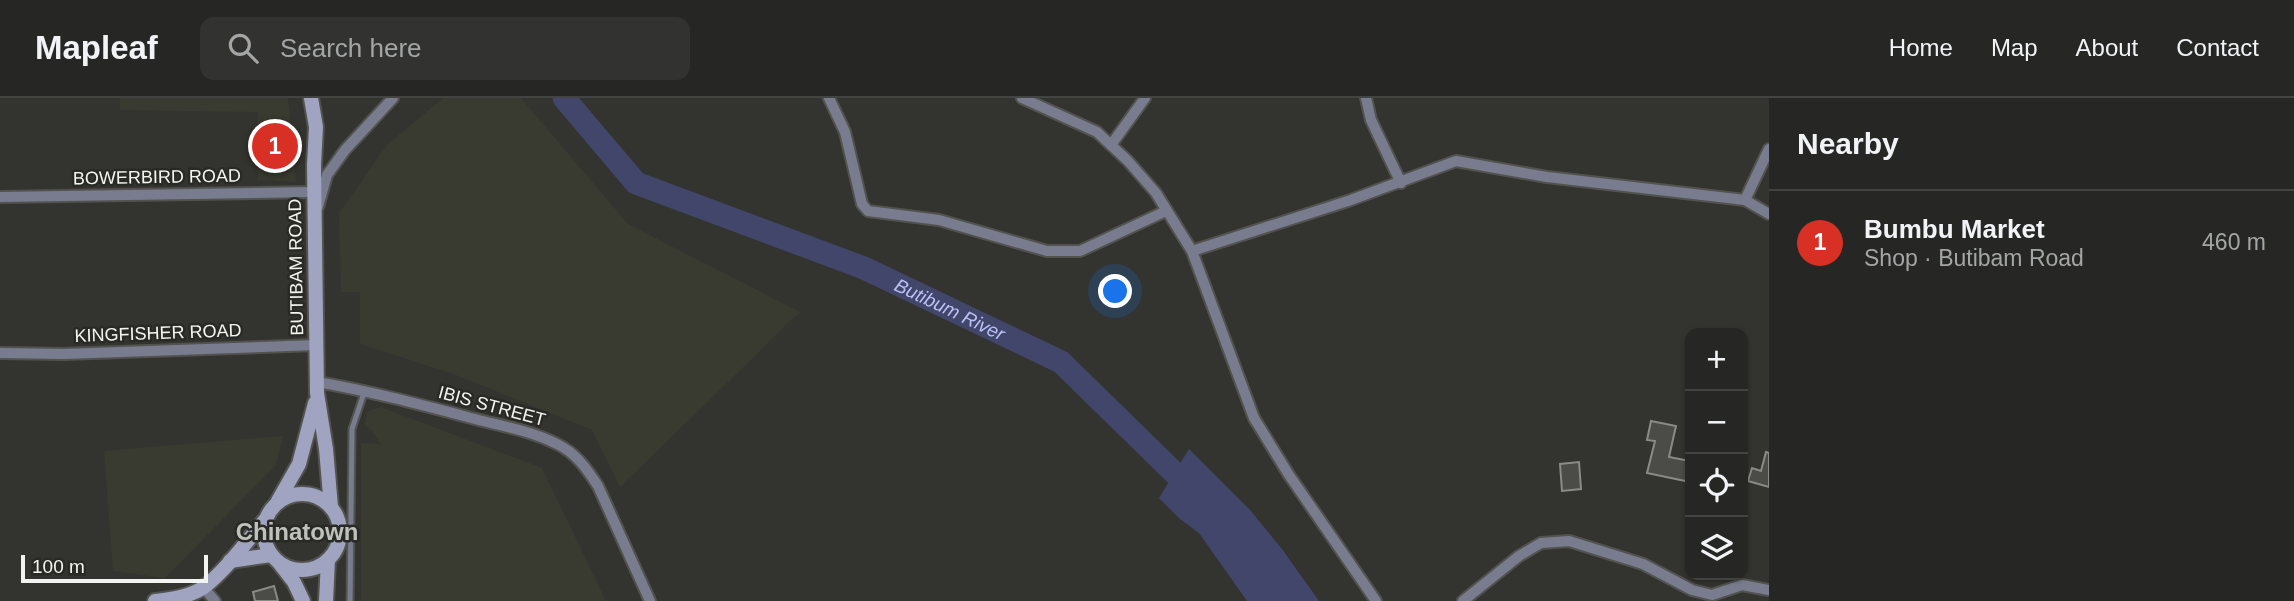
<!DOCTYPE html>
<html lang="en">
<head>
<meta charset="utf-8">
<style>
	body { margin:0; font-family:Helvetica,sans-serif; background:#323331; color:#f1f3f6 }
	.controls { position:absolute; right:21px; bottom:21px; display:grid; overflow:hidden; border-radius:14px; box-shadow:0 2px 5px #0004 }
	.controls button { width:63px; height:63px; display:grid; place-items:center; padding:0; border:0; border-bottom:2px solid #424441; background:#262724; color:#f1f3f6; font:35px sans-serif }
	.scale { position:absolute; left:21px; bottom:18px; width:187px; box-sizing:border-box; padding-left:7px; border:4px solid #f3f4f1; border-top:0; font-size:19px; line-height:24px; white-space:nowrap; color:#f3f4f1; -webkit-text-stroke:5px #292a26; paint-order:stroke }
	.you { position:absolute; left:1116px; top:194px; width:24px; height:24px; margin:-18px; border:5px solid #fff; border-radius:50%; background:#1a73e8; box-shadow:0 0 0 10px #1a73e833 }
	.badge { display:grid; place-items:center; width:46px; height:46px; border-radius:50%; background:#d93025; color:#fff; font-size:23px; font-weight:700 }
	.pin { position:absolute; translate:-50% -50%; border:4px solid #fff; box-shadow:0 2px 7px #0006 }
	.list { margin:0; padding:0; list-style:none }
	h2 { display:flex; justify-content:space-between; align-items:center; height:91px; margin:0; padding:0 28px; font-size:30px }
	h2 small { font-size:23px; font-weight:400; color:#a4a5a6 }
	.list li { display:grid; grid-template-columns:46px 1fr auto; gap:21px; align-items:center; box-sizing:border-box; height:105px; padding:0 28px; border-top:2px solid #424441 }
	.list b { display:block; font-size:26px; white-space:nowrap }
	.list p { margin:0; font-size:23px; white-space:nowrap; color:#a4a5a6 }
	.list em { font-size:23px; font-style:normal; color:#a4a5a6 }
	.icon { flex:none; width:38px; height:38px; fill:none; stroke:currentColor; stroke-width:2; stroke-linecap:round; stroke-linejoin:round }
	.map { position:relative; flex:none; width:1769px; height:503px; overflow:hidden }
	header { display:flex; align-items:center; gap:42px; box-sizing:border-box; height:98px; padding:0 35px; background:#262724; border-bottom:2px solid #424441 }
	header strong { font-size:33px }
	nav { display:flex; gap:38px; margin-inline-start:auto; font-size:24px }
	.search { width:490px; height:63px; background:#323331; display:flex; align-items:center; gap:18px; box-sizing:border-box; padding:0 24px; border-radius:14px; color:#a4a5a6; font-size:26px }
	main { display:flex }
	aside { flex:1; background:#262724 }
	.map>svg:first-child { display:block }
	.built { fill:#393b30 }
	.water { fill:#42466b }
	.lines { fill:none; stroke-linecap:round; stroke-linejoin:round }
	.river { stroke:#42466b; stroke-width:23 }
	.building { fill:#4b4c47; stroke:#8a8b86; stroke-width:2 }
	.lane-casing { stroke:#52534f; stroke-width:9 }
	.street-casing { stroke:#52534f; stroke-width:14 }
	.secondary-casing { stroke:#52534f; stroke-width:18 }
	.lane { stroke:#797c8e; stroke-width:5 }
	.street { stroke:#797c8e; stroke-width:10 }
	.secondary { stroke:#a0a4c1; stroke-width:14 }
	.labels { text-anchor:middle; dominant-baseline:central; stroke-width:5; stroke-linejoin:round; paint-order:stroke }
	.street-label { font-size:18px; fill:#f3f4f1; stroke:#292a26 }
	.water-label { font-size:19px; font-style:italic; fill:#bac0f5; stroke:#292a26 }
	.district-label { font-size:24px; font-weight:bold; fill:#bfc1bb; stroke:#292a26 }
</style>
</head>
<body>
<header>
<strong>Mapleaf</strong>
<div class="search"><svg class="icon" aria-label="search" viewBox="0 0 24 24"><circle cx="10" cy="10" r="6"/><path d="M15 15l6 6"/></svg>Search here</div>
<nav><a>Home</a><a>Map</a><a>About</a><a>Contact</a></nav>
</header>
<main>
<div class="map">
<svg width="1769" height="503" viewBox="0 0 1769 503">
	<rect width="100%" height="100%" fill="#333430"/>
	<g class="built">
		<polygon points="120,0 288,0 296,84 258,82 258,14 120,12"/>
		<polygon points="443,0 521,0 628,126 800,214 620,389 592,332 456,277 360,246 360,194 341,194 339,115 387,47"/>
		<polygon points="381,309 542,370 606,503 361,503 361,345 381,346 372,333 364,326 368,313"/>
		<polygon points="283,338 276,367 165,480 113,473 104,353"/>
	</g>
	<polygon class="water" points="1189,351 1250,412 1282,451 1319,503 1247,503 1199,435 1180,421 1159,400"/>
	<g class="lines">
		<path class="river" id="s1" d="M564,0L636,85L864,170L1061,264L1197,397"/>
	</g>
	<g class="building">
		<polygon points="1651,323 1676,328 1669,359 1690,363 1690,384 1647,375 1655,343 1647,342"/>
		<polygon points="1766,354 1769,355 1769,389 1748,383 1752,370 1761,373"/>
		<polygon points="1579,364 1581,391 1562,393 1560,366"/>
		<polygon points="274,488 278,503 255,503 253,494"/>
	</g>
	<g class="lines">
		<defs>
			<polyline id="lane" points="350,503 352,331 364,295"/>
			<g id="street">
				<polyline points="829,0 845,34 862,106 868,113 939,122 1047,153 1080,153 1166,113"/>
				<polyline points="1022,0 1097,34 1128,63 1156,95 1192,153 1254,320 1289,377 1376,503"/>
				<polyline points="1366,0 1371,22 1401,85"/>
				<polyline points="1111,47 1145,0"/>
				<polyline points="0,99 314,94"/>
				<polyline points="1745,102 1769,51"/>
				<polyline points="318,109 327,77 345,52 393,0"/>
				<polyline points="1192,153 1348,103 1456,63 1547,79 1745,102 1769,116"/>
				<polyline points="0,255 64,256 317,247"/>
				<path d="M317,284C370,293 422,307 475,321C502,328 532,333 557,346C576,355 587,371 598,388L650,503"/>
				<polyline points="203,489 215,503"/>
				<polyline points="1463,503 1519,458 1541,445 1569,443 1643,466 1692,492 1712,497 1742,487 1769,492"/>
			</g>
			<g id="secondary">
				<polyline points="311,0 316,29 314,67 317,295 326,351 331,409"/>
				<circle cx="302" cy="434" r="38"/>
				<polyline points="278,403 299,366 315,305"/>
				<polyline points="230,463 271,457"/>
				<polyline points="280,466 294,484 303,503"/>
				<path d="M155,503C172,501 190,499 204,489C227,471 246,444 265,422"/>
				<polyline points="326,503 328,462"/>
			</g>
		</defs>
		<use href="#lane" class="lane-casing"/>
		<use href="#street" class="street-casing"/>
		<use href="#secondary" class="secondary-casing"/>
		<use href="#lane" class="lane"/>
		<use href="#street" class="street"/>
		<use href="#secondary" class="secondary"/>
	</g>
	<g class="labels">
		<g class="street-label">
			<text transform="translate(157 79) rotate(-1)">BOWERBIRD ROAD</text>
			<text transform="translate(296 169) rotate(-91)">BUTIBAM ROAD</text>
			<text transform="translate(158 235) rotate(-2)">KINGFISHER ROAD</text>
			<text transform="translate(492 308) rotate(15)">IBIS STREET</text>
		</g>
		<g class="water-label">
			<text stroke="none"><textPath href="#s1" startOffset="450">Butibum River</textPath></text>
		</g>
		<g class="district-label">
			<text x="297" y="433">Chinatown</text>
		</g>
	</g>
</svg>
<div class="controls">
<button>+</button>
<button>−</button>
<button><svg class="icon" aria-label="locate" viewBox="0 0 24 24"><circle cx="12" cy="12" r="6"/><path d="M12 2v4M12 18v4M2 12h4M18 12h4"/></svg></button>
<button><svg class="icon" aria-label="layers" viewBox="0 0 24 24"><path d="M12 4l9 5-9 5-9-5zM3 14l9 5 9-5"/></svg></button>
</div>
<div class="scale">100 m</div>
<div class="you"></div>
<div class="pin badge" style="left:275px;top:48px">1</div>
</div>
<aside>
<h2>Nearby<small></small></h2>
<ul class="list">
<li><span class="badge">1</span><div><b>Bumbu Market</b><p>Shop · Butibam Road</p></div><em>460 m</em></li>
</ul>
</aside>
</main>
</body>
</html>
